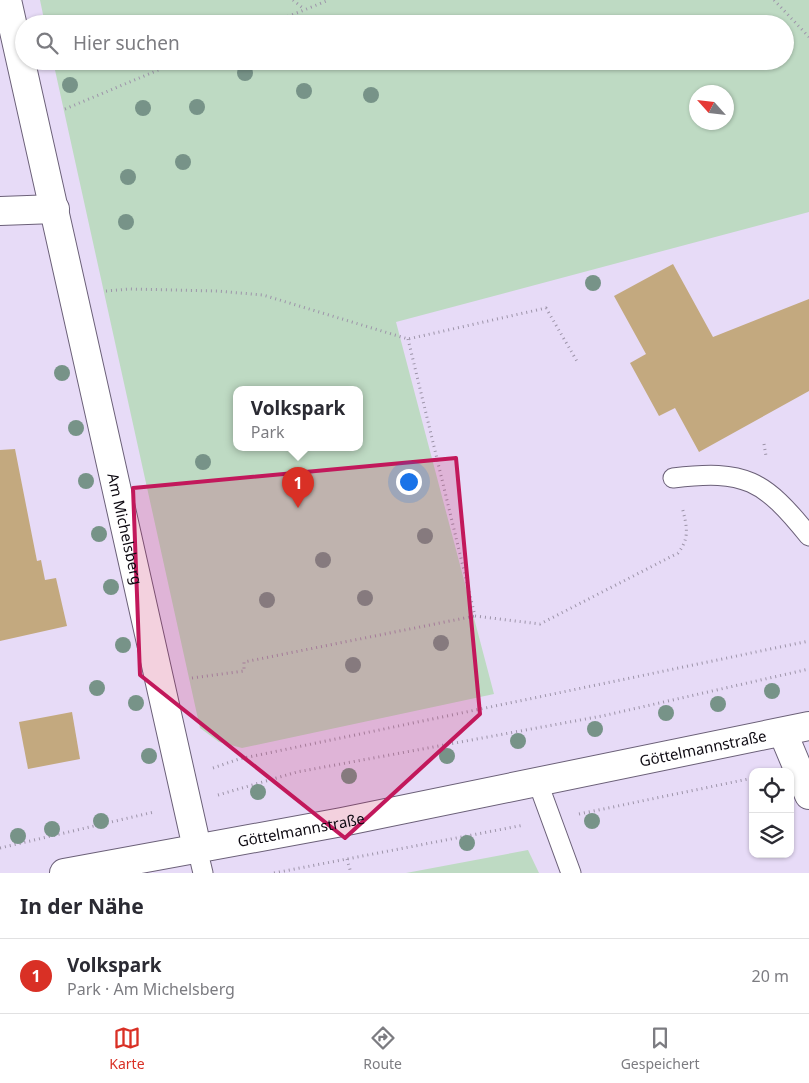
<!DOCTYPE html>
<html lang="de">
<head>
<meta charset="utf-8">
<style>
	body { margin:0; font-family:"Noto Sans",sans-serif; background:#f2f2f3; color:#2b2b33 }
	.controls { position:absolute; right:15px; bottom:15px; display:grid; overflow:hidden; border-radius:10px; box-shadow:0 1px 4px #0004 }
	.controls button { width:45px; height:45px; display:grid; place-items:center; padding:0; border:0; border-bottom:1px solid #e1e1e2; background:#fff; color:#2b2b33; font:25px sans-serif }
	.compass { position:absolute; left:689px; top:85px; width:45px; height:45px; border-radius:50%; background:#fff; box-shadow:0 1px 4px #0004; rotate:297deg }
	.you { position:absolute; left:408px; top:481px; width:18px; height:18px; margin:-12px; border:4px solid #fff; border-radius:50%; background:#1a73e8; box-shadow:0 0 0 8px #1a73e833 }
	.badge { display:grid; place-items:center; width:32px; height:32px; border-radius:50%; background:#d93025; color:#fff; font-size:16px; font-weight:700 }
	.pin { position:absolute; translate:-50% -41px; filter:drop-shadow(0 1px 2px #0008) }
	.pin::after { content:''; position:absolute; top:26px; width:18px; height:15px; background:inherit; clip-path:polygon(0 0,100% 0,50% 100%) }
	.popup { position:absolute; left:233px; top:386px; width:130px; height:65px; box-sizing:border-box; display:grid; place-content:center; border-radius:10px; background:#fff; filter:drop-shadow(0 1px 4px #0005); font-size:16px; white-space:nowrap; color:#7c7c81 }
	.popup b { font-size:19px; color:#2b2b33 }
	.popup::after { content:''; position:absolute; left:50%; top:100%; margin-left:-10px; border:10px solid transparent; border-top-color:#fff }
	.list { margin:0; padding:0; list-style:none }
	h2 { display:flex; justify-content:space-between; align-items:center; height:65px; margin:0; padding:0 20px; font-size:21px }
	h2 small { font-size:16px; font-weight:400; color:#7c7c81 }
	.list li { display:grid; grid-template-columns:32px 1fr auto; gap:15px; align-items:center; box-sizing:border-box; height:75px; padding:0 20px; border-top:1px solid #e1e1e2 }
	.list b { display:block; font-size:19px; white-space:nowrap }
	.list p { margin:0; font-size:16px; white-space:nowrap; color:#7c7c81 }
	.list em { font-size:16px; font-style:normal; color:#7c7c81 }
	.icon { flex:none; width:28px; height:28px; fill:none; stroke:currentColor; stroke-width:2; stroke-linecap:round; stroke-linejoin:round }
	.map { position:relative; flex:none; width:809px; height:873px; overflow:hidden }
	.search { position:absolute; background:#fff; box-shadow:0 1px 4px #0004; left:15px; right:15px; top:15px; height:55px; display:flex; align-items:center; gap:12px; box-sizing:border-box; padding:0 18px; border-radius:28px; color:#7c7c81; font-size:19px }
	.sheet { height:140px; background:#fff }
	nav { display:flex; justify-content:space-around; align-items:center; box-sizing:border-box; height:70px; border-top:1px solid #e1e1e2; background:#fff; font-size:14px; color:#7c7c81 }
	nav a { display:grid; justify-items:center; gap:2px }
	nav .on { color:#d93025 }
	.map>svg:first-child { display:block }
	.green { fill:#bedac3; fill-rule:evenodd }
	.building { fill:#c3a97f }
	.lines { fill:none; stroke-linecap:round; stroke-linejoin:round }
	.service-casing { stroke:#6b6078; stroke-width:21 }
	.minor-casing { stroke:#6b6078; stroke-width:30 }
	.tertiary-casing { stroke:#6b6078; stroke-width:30 }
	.path { stroke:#9d94a9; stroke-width:3; stroke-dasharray:1 4; stroke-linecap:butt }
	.service { stroke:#fff; stroke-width:19 }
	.minor { stroke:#fff; stroke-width:28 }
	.tertiary { stroke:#fff; stroke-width:28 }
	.tree { fill:#779388 }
	.marked { fill:#c2185b; fill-opacity:0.2; stroke:#c2185b; stroke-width:4; stroke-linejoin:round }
	.labels { text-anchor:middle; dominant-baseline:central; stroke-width:5; stroke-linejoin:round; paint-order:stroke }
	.street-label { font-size:15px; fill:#0e0a12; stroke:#f2ebfb }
</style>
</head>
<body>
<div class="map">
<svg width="809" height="873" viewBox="0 0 809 873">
	<rect width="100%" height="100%" fill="#e7dbf7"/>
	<g class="green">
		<path d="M40,0H809V212L396,322L494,694L242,748L219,742L200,728L53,61H785V24H45ZM726,92V122H696V92ZM237,389H359V447H237Z"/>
		<polygon points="528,850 539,873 406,873"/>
	</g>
	<g class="building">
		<polygon points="673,264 713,337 809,299 809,391 699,452 675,408 659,416 630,363 646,354 614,296"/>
		<polygon points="15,449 37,561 41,560 45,580 56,578 67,626 0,641 0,450"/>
		<polygon points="72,712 80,759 28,769 19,722"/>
	</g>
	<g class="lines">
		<defs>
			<g id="service">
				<path d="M673,478C745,469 764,480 809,536"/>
				<polyline points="538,783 571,873"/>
				<polyline points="197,848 203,873"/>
			</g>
			<g id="minor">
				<path id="s1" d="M7,0L197,848"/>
				<polyline points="0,211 55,209"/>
				<polyline points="783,733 809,795"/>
			</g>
			<g id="tertiary">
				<path id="s2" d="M64,873L342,822L809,726"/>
			</g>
		</defs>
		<use href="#service" class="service-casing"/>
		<use href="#minor" class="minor-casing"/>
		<use href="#tertiary" class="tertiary-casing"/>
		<g class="path">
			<polyline points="293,0 304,9"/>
			<polyline points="774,0 809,37"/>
			<polyline points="269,24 329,0"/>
			<polyline points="65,109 180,61"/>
			<polyline points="106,291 130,289 217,291 263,295 408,339 546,308 578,363"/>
			<path d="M408,339L475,616L540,624L678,553C690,538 687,526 682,507"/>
			<polyline points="764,444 766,456"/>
			<polyline points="192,678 244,671 244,662 475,616"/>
			<polyline points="213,768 239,759 809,641"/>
			<polyline points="218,795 297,772 602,716 809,669"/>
			<polyline points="579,814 753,778"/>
			<polyline points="0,848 154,812"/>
			<polyline points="347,859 351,873"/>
			<polyline points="274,873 524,825"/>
		</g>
		<use href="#service" class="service"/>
		<use href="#minor" class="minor"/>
		<use href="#tertiary" class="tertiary"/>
	</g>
	<g class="tree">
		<circle cx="245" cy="73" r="8"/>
		<circle cx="70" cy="85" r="8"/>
		<circle cx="304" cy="91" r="8"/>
		<circle cx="371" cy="95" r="8"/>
		<circle cx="197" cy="107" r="8"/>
		<circle cx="143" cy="108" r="8"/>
		<circle cx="183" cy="162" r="8"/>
		<circle cx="128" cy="177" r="8"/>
		<circle cx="126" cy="222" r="8"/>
		<circle cx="593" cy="283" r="8"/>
		<circle cx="62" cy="373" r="8"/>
		<circle cx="76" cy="428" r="8"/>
		<circle cx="203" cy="462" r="8"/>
		<circle cx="86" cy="481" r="8"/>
		<circle cx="99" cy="534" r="8"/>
		<circle cx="425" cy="536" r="8"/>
		<circle cx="323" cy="560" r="8"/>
		<circle cx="111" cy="587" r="8"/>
		<circle cx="365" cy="598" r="8"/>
		<circle cx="267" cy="600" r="8"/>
		<circle cx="441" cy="643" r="8"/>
		<circle cx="123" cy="645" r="8"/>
		<circle cx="353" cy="665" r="8"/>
		<circle cx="97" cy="688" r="8"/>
		<circle cx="772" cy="691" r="8"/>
		<circle cx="136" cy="703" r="8"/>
		<circle cx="718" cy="704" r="8"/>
		<circle cx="666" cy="713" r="8"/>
		<circle cx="595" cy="729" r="8"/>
		<circle cx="518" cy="741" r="8"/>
		<circle cx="149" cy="756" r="8"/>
		<circle cx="447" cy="756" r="8"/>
		<circle cx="349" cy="776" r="8"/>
		<circle cx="258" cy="792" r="8"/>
		<circle cx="101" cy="821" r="8"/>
		<circle cx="592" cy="821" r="8"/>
		<circle cx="52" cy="829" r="8"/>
		<circle cx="18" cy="836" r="8"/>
		<circle cx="467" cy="843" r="8"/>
	</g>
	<path class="marked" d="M456,458L480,714L345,838L140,675L133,488Z"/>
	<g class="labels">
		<g class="street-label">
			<text stroke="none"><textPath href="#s1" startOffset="542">Am Michelsberg</textPath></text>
			<text stroke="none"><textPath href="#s2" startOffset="651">Göttelmannstraße</textPath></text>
			<text stroke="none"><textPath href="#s2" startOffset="241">Göttelmannstraße</textPath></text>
		</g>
	</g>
</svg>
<div class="controls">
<button><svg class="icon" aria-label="locate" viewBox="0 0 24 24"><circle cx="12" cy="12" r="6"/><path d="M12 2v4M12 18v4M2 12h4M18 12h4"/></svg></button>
<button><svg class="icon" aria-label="layers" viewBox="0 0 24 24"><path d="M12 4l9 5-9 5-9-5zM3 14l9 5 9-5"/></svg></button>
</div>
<svg class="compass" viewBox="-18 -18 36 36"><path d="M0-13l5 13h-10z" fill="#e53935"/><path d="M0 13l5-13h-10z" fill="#7c7c81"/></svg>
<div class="you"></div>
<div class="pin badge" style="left:298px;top:508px">1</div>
<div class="popup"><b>Volkspark</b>Park</div>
<div class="search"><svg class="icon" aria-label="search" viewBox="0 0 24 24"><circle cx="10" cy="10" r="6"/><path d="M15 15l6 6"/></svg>Hier suchen</div>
</div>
<section class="sheet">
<h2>In der Nähe<small></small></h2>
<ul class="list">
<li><span class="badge">1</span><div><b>Volkspark</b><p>Park · Am Michelsberg</p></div><em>20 m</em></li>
</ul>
</section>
<nav>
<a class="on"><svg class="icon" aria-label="map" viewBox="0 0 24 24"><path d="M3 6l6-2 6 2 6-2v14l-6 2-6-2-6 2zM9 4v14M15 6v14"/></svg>Karte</a>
<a><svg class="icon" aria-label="directions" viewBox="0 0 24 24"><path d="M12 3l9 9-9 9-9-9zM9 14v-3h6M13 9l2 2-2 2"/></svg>Route</a>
<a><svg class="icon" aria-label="saved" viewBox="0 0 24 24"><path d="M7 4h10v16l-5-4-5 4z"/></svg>Gespeichert</a>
</nav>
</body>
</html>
